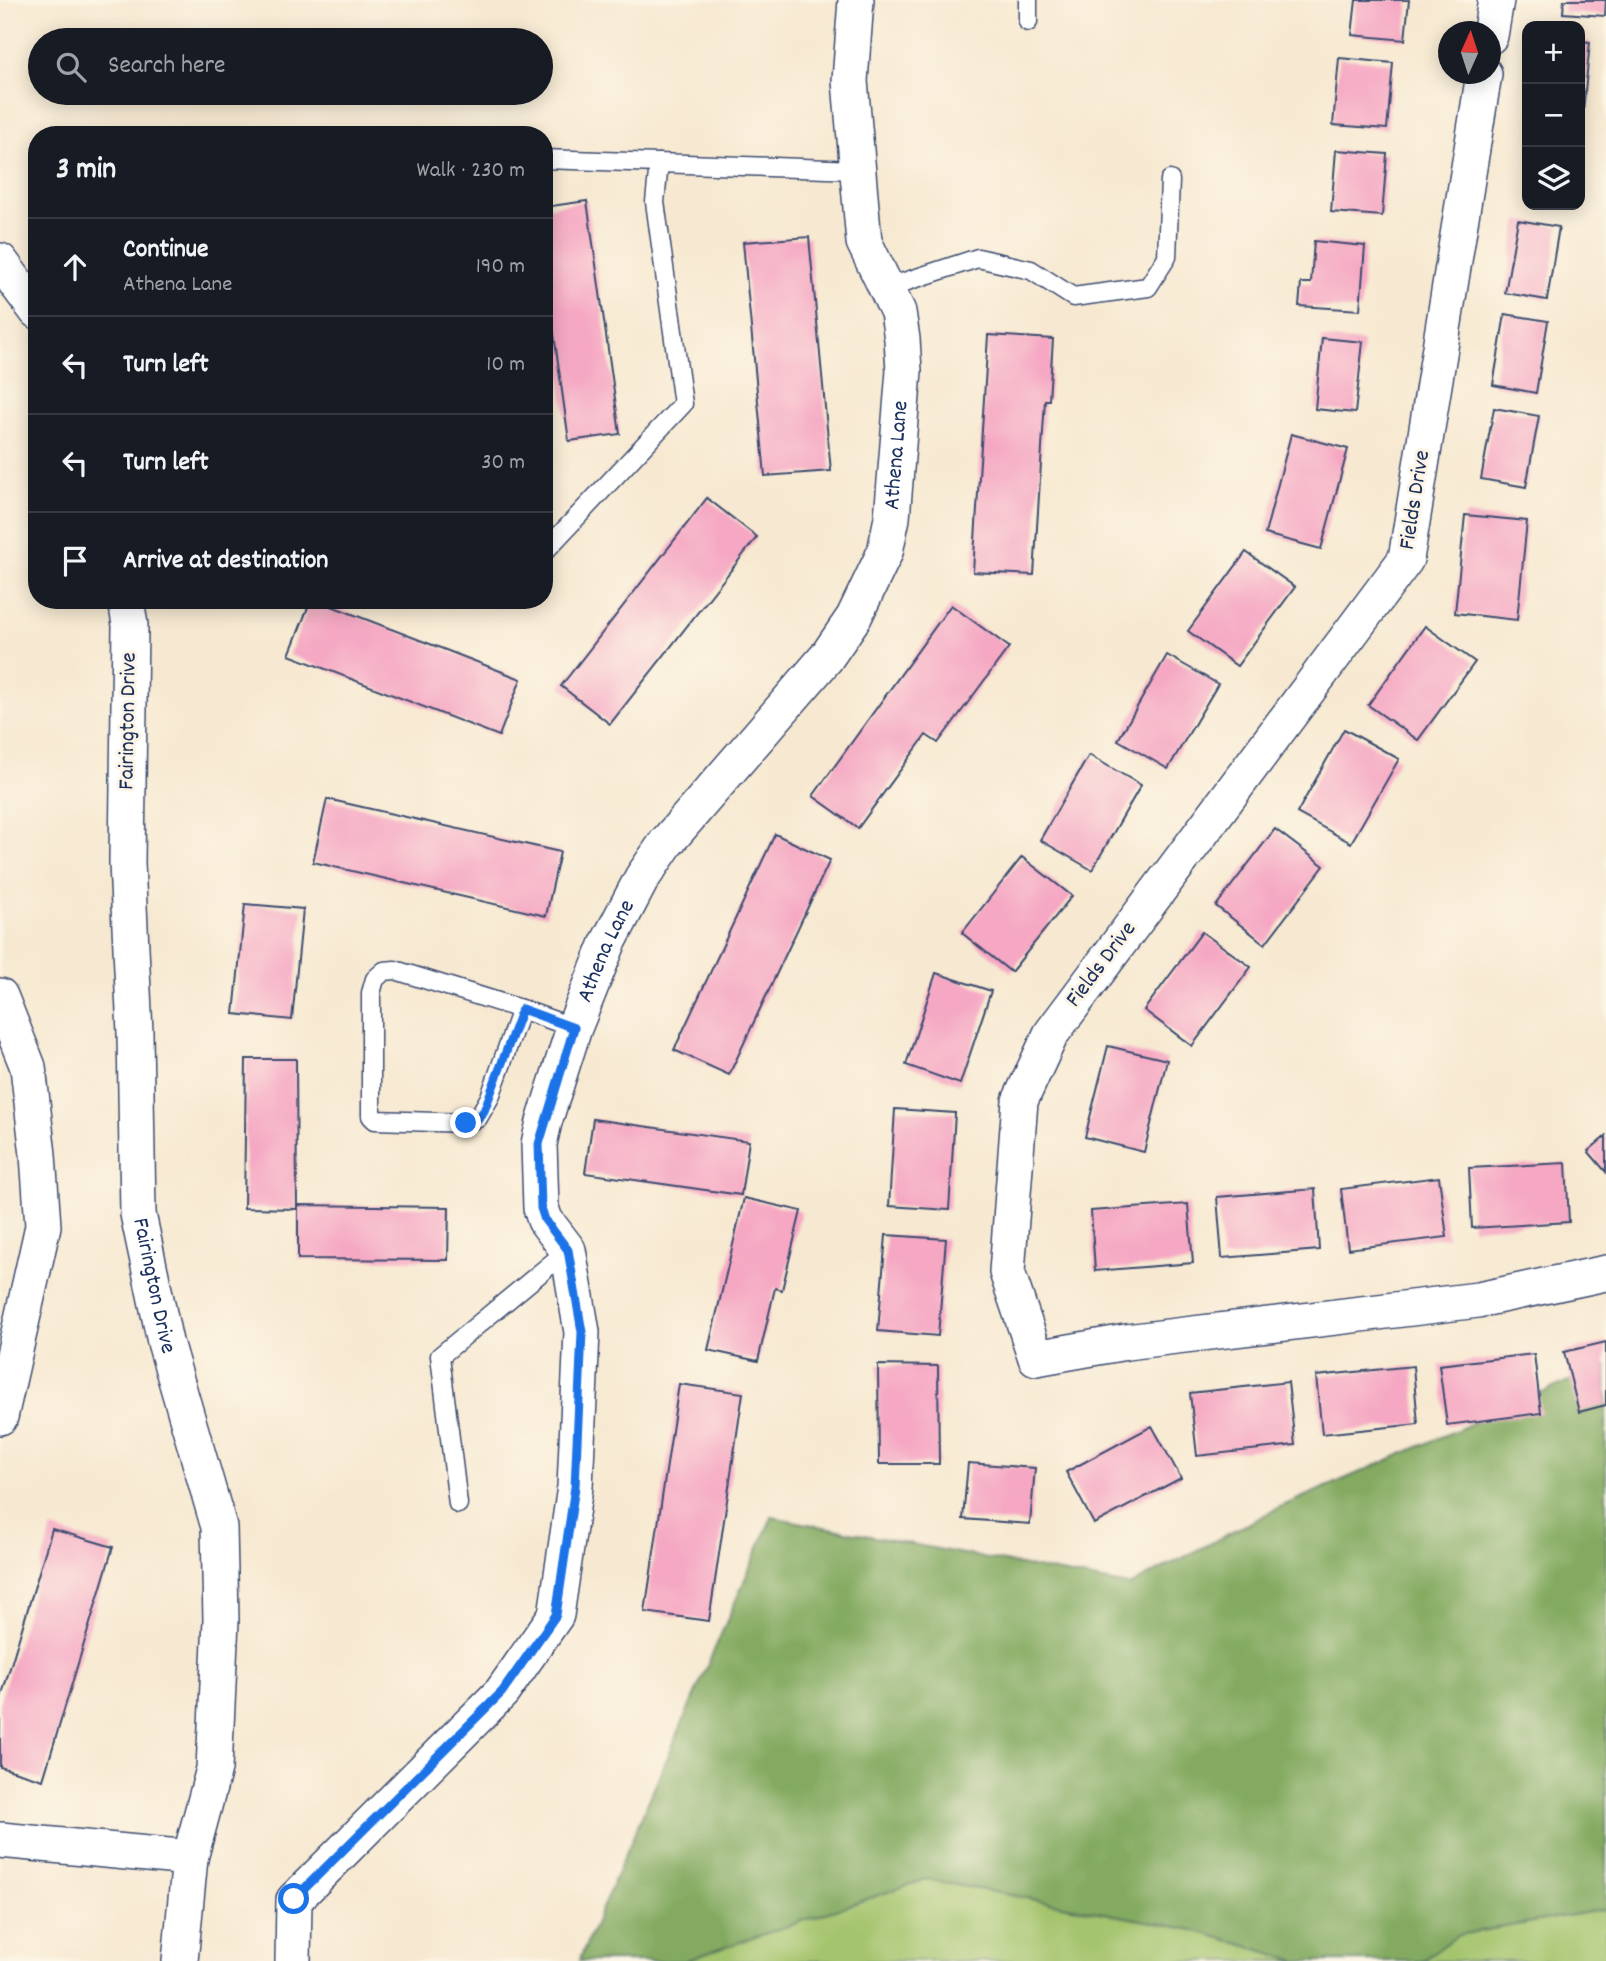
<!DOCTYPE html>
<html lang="en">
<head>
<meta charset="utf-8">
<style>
	body { margin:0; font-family:Dekko,sans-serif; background:#20242c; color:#f1f3f6 }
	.controls { position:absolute; right:21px; top:21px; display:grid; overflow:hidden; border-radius:14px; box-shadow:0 4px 18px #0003 }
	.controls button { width:63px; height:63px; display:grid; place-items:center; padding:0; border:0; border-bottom:2px solid #363941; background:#171b24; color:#f1f3f6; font:35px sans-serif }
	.compass { position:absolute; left:1438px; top:21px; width:63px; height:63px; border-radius:50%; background:#171b24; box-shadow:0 4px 18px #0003; rotate:3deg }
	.stop { position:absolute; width:21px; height:21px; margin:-16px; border:5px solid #1a73e8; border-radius:50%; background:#fff }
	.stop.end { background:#1a73e8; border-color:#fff; box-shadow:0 2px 7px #0008 }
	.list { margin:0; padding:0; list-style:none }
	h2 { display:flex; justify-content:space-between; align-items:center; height:91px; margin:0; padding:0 28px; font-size:30px }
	h2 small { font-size:23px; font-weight:400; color:#9ea1a6 }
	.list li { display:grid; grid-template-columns:46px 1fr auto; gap:21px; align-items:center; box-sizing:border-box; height:98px; padding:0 28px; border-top:2px solid #363941 }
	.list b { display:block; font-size:26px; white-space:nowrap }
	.list p { margin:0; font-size:23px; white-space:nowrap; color:#9ea1a6 }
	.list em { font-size:23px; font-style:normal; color:#9ea1a6 }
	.icon { flex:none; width:38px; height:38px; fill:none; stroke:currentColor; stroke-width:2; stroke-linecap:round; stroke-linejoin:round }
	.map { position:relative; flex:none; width:1606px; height:1961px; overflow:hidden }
	.search { position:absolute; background:#171b24; box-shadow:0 4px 18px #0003; left:28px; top:28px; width:525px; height:77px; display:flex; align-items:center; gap:18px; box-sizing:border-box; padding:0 24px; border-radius:38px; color:#9ea1a6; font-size:26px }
	.panel { position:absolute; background:#171b24; box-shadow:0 4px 18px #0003; left:28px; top:126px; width:525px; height:483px; border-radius:28px }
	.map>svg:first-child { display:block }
	.green { fill:#a4c46d; stroke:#607a66; stroke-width:2 }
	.forest { fill:#83aa60; stroke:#4f6c5f; stroke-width:2 }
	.building { fill:#f5a7c3 }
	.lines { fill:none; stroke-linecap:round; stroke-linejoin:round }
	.lane-casing { stroke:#3c4b6f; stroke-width:21 }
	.street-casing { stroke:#3c4b6f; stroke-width:38 }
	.lane { stroke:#fff; stroke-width:18 }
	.street { stroke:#fff; stroke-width:35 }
	.route { stroke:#1a73e8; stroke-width:9 }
	.labels { text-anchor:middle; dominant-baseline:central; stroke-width:6; stroke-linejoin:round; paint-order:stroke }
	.street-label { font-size:23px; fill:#1b2f5e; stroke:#fcf5e5 }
</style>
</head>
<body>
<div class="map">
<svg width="1606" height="1961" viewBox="0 0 1606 1961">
	<rect width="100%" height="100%" fill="#fcf5e5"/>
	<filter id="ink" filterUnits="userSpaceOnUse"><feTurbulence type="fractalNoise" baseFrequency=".0143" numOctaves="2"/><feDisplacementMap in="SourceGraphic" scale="14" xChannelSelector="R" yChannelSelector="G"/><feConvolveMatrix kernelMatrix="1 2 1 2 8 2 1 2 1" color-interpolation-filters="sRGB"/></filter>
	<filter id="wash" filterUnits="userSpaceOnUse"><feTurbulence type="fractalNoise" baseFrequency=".00686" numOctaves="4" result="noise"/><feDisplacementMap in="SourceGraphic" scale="28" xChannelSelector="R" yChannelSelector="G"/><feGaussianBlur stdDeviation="1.57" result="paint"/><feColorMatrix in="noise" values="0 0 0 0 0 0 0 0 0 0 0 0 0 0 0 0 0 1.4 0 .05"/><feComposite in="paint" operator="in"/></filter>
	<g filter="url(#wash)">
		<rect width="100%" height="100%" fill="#f7e9d1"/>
		<g class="green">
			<polygon points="926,1879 1194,1930 1297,1961 684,1961"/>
			<polygon points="1606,1909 1606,1961 1422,1961 1458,1935"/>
		</g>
		<polygon class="forest" points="1606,1365 1606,1909 1458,1935 1422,1961 1297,1961 1194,1930 926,1879 684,1961 579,1961 772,1517 1129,1586 1278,1508"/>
		<g id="blocks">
			<g class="building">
				<polygon points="1356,0 1409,0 1405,40 1352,35"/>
				<polygon points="1564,0 1606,0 1605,16 1563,13"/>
				<polygon points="1580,41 1590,42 1583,112 1580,112"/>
				<polygon points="1339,58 1393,63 1387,129 1333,125"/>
				<polygon points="1336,150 1387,154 1382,216 1331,212"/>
				<polygon points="587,201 620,434 569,441 544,263 544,207"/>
				<polygon points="1518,220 1559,227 1547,300 1505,293"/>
				<polygon points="809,237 831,471 765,476 743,242"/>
				<polygon points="1314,241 1365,246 1360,310 1299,306 1301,283 1311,283"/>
				<polygon points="1505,314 1548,321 1536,393 1493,385"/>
				<polygon points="988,335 1053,339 1049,400 1045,400 1034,575 973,572"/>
				<polygon points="1322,338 1363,342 1355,413 1315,409"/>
				<polygon points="1494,408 1539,416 1526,487 1481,479"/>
				<polygon points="1291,434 1348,449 1321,549 1265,534"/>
				<polygon points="707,498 757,537 610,724 561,686"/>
				<polygon points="1465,515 1527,521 1517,620 1455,613"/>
				<polygon points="1246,552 1295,587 1237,666 1188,631"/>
				<polygon points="311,600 316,600 521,679 499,736 289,655"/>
				<polygon points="951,605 1009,647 938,743 926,735 858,828 813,796"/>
				<polygon points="1425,626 1475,662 1418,740 1368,705"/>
				<polygon points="1167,655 1218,684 1168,769 1118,740"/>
				<polygon points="1344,729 1399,759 1351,843 1297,813"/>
				<polygon points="1089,755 1141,785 1092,870 1040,840"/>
				<polygon points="327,799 560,852 546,916 313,862"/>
				<polygon points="1275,829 1324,866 1265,944 1216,906"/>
				<polygon points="775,834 830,860 729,1075 674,1050"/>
				<polygon points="1022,857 1072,896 1011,972 962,933"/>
				<polygon points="245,904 303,909 292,1020 234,1014"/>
				<polygon points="1202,932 1251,967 1192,1046 1144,1010"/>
				<polygon points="936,973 991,991 960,1084 906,1065"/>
				<polygon points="1108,1046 1167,1060 1144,1152 1085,1137"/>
				<polygon points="246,1059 296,1059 297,1209 244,1208"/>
				<polygon points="895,1109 955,1113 949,1210 889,1206"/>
				<polygon points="593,1119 749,1141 741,1195 585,1173"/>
				<polygon points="1606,1136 1606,1172 1588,1151"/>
				<polygon points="1566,1163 1569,1222 1472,1228 1469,1168"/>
				<polygon points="1439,1177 1447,1237 1348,1249 1341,1189"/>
				<polygon points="1315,1189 1319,1250 1222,1258 1217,1197"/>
				<polygon points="744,1198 801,1211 782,1290 775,1288 758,1361 708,1350"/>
				<polygon points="1188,1204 1193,1263 1095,1271 1091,1211"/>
				<polygon points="298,1205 449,1207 448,1260 298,1259"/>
				<polygon points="886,1235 946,1239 938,1336 878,1331"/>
				<polygon points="1606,1342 1606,1405 1579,1412 1564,1352"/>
				<polygon points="1534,1354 1541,1413 1447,1425 1439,1365"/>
				<polygon points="878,1365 938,1366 939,1464 879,1464"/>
				<polygon points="1413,1366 1418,1424 1322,1434 1316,1376"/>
				<polygon points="1288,1382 1295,1445 1197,1456 1190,1393"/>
				<polygon points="679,1384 743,1393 709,1621 645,1612"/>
				<polygon points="1152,1426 1181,1478 1094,1524 1066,1472"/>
				<polygon points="968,1463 1035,1468 1030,1524 963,1519"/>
				<polygon points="52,1529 113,1547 43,1780 0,1767 0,1701"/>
			</g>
		</g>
	</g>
	<g filter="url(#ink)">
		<use href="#blocks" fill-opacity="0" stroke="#3c4b6f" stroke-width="2"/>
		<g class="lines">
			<defs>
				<g id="lane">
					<polyline points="1028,22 1028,0"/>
					<polyline points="544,159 857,170"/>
					<polyline points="886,288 978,258 1031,270 1073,297 1148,287 1167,257 1170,180"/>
					<polyline points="544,552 683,404 655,202 659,163"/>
					<polyline points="521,1009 490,1097 478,1118 466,1123 375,1120 371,1116 371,993 375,979 384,971 395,970 521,1009 574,1028"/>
					<polyline points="458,1504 440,1356 568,1250"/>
				</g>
				<g id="street">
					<polyline points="1490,36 1496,0"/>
					<polyline points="1484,74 1406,559 1051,1034 1020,1101 1007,1272 1036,1358 1126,1342 1478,1300 1606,1273"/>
					<polyline points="0,261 37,311"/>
					<path id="s1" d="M126,600L130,625L127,863L135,1033L138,1214L165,1342L219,1527L221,1620L214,1769L190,1858L180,1961"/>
					<polyline points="0,996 28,1067 38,1155 43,1226 0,1417"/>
					<polyline points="0,1840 190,1858"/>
					<path id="s2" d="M293,1961L294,1900L502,1692L556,1615L575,1487L582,1332L568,1250L545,1220L541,1208L539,1144L544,1122L574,1028L608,943L642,878L666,843L826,658L854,617L885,552L892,518L904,371L902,339L898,312L864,242L850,81L856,0"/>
				</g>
			</defs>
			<use href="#lane" class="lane-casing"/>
			<use href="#street" class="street-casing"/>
			<use href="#lane" class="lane"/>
			<use href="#street" class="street"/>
		</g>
	</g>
	<g class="lines" filter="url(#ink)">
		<polyline class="route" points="294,1899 502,1692 556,1615 575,1487 582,1332 568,1250 545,1220 541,1208 539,1144 574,1028 522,1009 484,1111 478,1118 466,1123"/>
	</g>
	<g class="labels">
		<g class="street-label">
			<text stroke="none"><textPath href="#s2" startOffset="1724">Athena Lane</textPath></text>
			<text transform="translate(1416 500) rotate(-81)">Fields Drive</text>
			<text transform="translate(129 721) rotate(-89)">Fairington Drive</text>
			<text stroke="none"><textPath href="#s2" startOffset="1136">Athena Lane</textPath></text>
			<text transform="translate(1102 965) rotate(-53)">Fields Drive</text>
			<text stroke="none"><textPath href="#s1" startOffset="688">Fairington Drive</textPath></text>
		</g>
	</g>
</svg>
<div class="controls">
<button>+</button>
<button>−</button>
<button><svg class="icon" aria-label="layers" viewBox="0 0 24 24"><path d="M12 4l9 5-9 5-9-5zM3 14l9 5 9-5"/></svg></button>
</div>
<svg class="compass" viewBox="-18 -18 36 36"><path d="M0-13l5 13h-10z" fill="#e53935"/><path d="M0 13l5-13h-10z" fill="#9ea1a6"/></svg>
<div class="stop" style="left:294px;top:1899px"></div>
<div class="stop end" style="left:466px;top:1123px"></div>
<div class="search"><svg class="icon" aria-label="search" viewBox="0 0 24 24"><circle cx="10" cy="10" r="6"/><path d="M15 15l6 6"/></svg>Search here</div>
<section class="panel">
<h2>3 min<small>Walk · 230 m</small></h2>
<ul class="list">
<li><svg class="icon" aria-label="ahead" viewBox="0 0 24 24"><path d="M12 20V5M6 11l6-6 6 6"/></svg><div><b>Continue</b><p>Athena Lane</p></div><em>190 m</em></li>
<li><svg class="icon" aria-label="left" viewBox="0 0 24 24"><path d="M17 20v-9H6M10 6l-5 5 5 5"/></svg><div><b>Turn left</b></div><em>10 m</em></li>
<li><svg class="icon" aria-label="left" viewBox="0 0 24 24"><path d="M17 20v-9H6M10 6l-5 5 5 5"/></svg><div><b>Turn left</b></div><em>30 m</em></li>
<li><svg class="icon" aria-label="arrive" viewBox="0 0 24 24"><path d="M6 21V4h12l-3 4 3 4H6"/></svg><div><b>Arrive at destination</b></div></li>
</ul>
</section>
</div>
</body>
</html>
